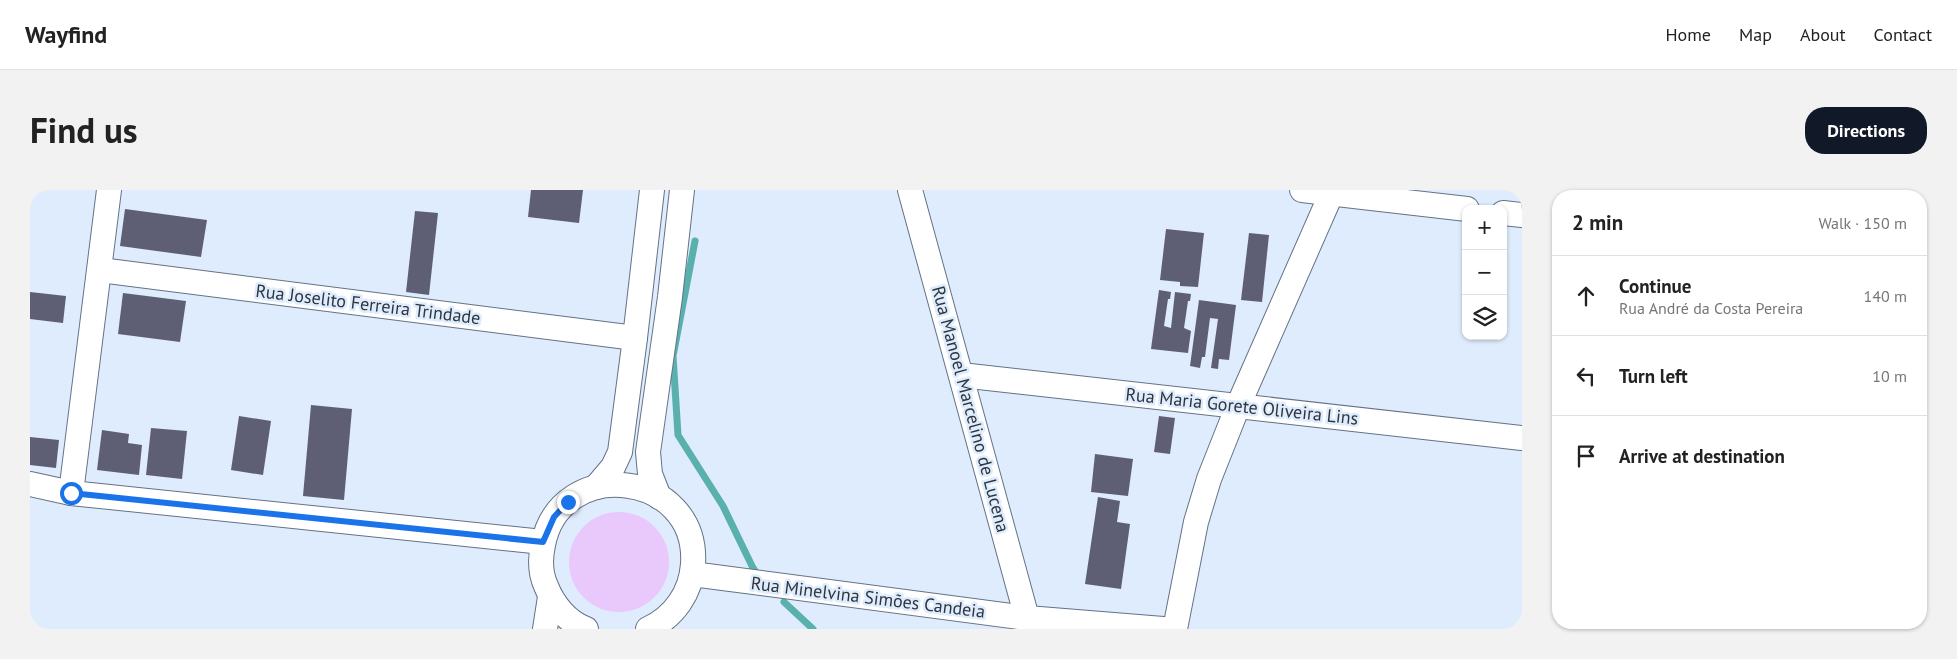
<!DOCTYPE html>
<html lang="en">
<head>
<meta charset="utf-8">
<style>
	body { margin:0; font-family:"PT Sans",sans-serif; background:#f2f2f2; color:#222 }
	.controls { position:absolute; right:15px; top:15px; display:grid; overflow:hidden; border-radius:10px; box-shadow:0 1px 4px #0004 }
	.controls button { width:45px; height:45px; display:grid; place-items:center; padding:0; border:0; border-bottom:1px solid #e0e0e0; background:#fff; color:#222; font:25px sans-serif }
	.stop { position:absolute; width:15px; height:15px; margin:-11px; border:4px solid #1a73e8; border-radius:50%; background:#fff }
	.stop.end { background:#1a73e8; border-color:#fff; box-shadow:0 1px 5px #0008 }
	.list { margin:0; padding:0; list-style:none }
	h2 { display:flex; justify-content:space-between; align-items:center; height:65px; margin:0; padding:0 20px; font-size:21px }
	h2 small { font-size:16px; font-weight:400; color:#767676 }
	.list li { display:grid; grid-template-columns:32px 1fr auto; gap:15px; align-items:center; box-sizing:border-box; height:80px; padding:0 20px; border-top:1px solid #e0e0e0 }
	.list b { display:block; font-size:19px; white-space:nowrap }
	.list p { margin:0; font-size:16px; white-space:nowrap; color:#767676 }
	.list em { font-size:16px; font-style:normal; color:#767676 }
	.icon { flex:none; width:28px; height:28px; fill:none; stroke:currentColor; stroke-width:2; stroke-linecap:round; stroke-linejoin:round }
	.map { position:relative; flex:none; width:1492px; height:439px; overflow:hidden; border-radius:20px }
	header { display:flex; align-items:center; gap:30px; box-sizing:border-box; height:70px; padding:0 25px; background:#fff; border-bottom:1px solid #e0e0e0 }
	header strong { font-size:24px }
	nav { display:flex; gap:28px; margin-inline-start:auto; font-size:18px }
	.intro { display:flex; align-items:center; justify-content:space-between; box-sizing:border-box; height:120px; padding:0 30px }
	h1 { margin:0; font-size:35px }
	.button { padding:12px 22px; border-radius:20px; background:#111827; color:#fff; font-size:18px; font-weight:700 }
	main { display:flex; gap:30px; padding:0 30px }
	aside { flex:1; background:#fff; border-radius:20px; box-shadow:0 1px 4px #0004 }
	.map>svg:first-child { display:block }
	.green { fill:#e9c8fc }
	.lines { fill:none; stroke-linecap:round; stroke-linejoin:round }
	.stream { stroke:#5ab0ac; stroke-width:7 }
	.building { fill:#5e5f75 }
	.minor-casing { stroke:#637385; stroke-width:26 }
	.minor { stroke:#fff; stroke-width:24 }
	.route { stroke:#1a73e8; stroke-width:6 }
	.labels { text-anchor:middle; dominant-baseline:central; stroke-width:5; stroke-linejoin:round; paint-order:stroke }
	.street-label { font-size:18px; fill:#2e353d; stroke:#deecfd }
</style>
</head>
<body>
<header>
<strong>Wayfind</strong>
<nav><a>Home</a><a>Map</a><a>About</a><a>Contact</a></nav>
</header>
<div class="intro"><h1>Find us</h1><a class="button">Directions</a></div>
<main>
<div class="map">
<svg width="1492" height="439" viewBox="0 0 1492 439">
	<rect width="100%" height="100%" fill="#deecfd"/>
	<circle class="green" cx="589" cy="372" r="50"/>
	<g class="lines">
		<g class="stream">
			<polyline points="665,51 643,166 648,245 693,316 722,376 729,388"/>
			<polyline points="754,412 783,439"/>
		</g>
	</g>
	<g class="building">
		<polygon points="501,0 553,0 549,33 498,27"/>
		<polygon points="95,19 177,30 171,67 90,56"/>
		<polygon points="385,21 408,23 399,105 376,102"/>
		<polygon points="1136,39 1174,43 1168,97 1150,96 1150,92 1130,90"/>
		<polygon points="1219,43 1239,45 1232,112 1211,110"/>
		<polygon points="1129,100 1141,102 1140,109 1138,109 1134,136 1141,138 1145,102 1161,104 1160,111 1158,111 1154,138 1161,141 1158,163 1121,159"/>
		<polygon points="0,102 36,106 33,133 0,129"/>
		<polygon points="93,103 156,111 150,152 88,144"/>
		<polygon points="1169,110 1206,115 1199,170 1189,169 1188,179 1181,178 1188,129 1180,128 1175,167 1172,167 1170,178 1160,176"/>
		<polygon points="281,215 322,219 314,310 273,306"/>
		<polygon points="209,226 241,231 233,285 201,280"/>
		<polygon points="1129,226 1145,228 1140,264 1124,262"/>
		<polygon points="121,238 157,241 152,289 116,285"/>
		<polygon points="72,240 99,244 98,253 112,255 109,285 67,280"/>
		<polygon points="0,247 29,250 26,278 0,275"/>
		<polygon points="1065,264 1103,269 1098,306 1061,302"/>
		<polygon points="1068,307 1090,311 1087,332 1100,334 1091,399 1055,394"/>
	</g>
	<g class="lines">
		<defs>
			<g id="minor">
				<polyline points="880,0 1000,439"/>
				<polyline points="1272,0 1437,19"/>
				<polyline points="1473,23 1492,25"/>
				<polyline points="70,80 605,148"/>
				<polyline points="931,185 1492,248"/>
				<polyline points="0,294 41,303 513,352"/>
				<polyline points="566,297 583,277 590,262 605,148 622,0"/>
				<polyline points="41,303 79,0"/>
				<polyline points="629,307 620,284 618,262 640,107 652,0"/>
				<polyline points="662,384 997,428 1133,439"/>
				<polyline points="515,439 520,407"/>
				<path d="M556,439C537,432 523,414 516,396C510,383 510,369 513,355C530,264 669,281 663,374C661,403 644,427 618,439"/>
				<polyline points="1145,439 1166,332 1179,289 1208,216 1303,0"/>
			</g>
		</defs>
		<use href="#minor" class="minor-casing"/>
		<use href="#minor" class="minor"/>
	</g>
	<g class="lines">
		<polyline class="route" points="41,303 513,352 524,327 538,312"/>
	</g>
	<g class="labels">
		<g class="street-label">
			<text transform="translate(338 114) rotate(7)">Rua Joselito Ferreira Trindade</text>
			<text transform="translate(1212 216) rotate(6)">Rua Maria Gorete Oliveira Lins</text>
			<text transform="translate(941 219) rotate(75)">Rua Manoel Marcelino de Lucena</text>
			<text transform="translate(838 407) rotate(7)">Rua Minelvina Simões Candeia</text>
		</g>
	</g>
</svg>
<div class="controls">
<button>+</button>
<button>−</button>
<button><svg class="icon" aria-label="layers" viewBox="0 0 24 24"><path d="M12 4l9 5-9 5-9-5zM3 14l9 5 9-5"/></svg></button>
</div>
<div class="stop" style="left:41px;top:303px"></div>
<div class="stop end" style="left:538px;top:312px"></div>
</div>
<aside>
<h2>2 min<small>Walk · 150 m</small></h2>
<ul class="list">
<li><svg class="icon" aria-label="ahead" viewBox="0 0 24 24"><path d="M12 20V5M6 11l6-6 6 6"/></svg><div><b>Continue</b><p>Rua André da Costa Pereira</p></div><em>140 m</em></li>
<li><svg class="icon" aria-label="left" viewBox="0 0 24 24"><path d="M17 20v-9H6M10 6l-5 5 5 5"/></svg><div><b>Turn left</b></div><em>10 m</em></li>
<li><svg class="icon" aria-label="arrive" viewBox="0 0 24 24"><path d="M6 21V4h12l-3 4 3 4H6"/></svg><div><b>Arrive at destination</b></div></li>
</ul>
</aside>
</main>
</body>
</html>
